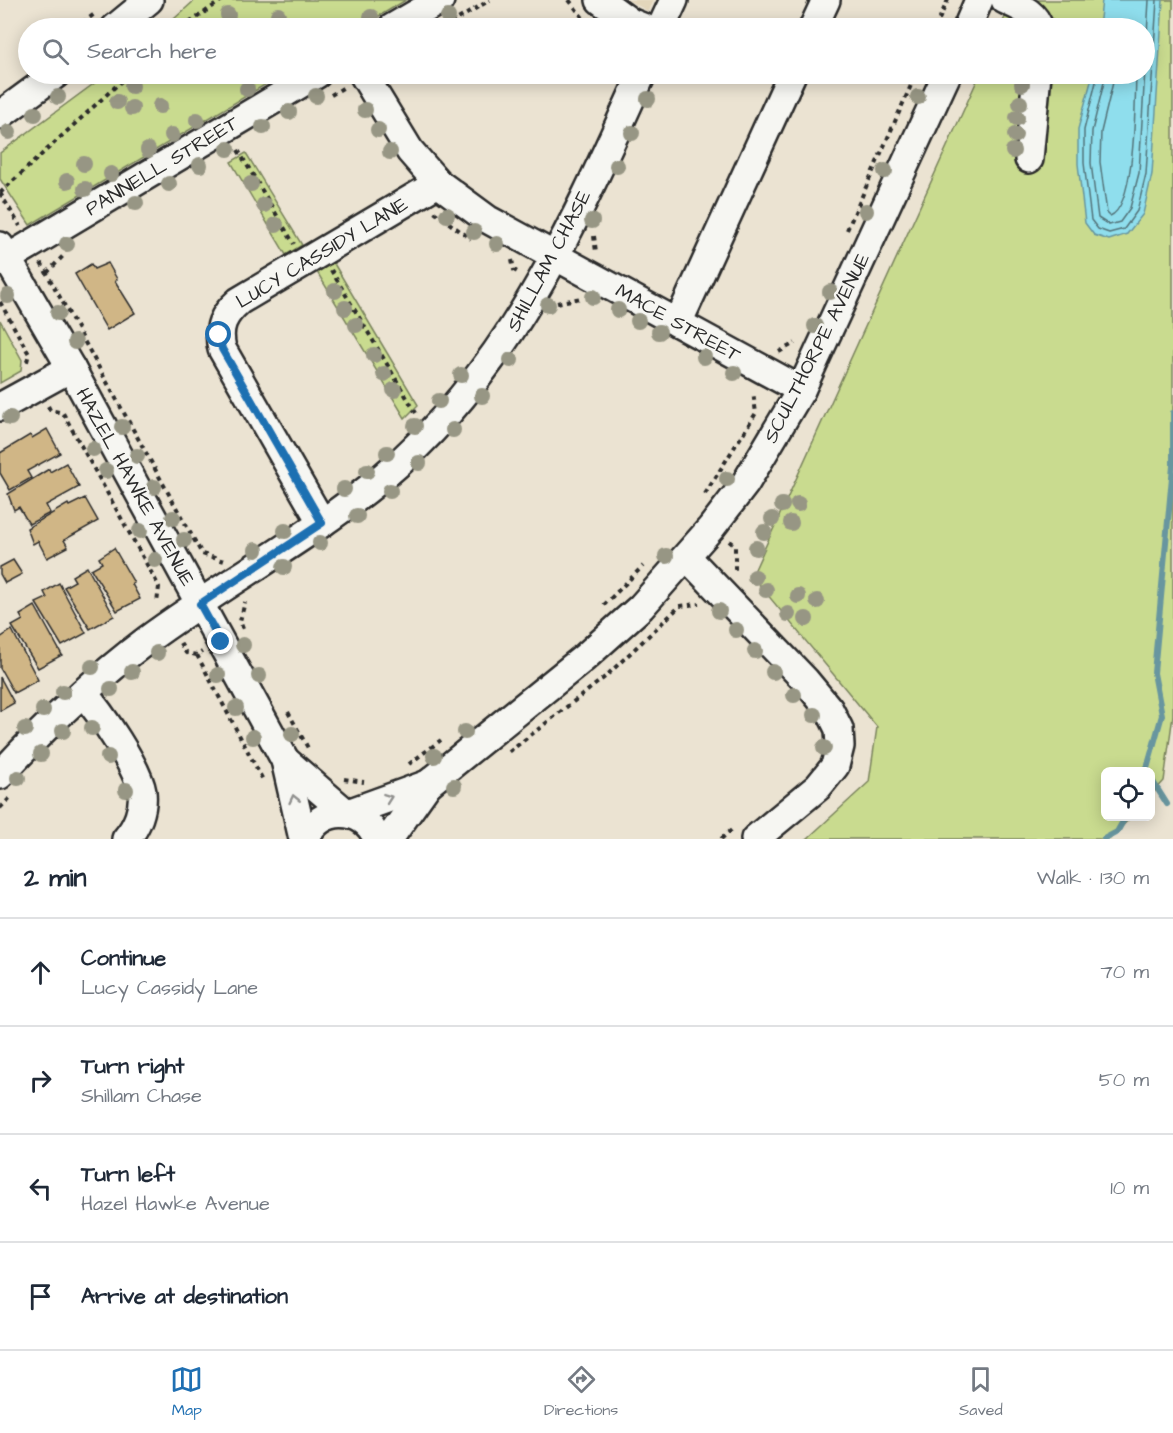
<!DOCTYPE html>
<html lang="en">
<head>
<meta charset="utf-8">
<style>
	body { margin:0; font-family:"Architects Daughter",sans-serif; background:#f2f2f3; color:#1f2937 }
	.controls { position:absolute; right:18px; bottom:18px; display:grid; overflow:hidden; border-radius:9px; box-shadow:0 3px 15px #0003 }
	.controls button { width:54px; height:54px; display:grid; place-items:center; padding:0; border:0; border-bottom:2px solid #e0e1e3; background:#fff; color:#1f2937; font:30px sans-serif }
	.stop { position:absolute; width:18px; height:18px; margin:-14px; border:4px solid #1f6fb2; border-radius:50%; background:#fff }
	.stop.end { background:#1f6fb2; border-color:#fff; box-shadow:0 2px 6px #0008 }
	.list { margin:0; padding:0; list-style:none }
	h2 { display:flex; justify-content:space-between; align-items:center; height:78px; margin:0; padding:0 24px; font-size:26px }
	h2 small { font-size:20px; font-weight:400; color:#747a83 }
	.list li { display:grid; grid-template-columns:39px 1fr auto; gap:18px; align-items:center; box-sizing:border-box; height:108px; padding:0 24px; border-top:2px solid #e0e1e3 }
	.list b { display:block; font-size:22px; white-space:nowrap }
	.list p { margin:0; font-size:20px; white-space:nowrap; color:#747a83 }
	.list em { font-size:20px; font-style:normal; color:#747a83 }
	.icon { flex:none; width:33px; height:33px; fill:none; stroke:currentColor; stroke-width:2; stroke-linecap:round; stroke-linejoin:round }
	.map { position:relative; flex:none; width:1173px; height:839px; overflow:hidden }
	.search { position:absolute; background:#fff; box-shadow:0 3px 15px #0003; left:18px; right:18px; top:18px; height:66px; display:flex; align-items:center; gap:15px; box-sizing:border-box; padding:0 21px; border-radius:33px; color:#747a83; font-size:22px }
	.sheet { height:510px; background:#fff }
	nav { display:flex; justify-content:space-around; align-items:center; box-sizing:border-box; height:84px; border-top:2px solid #e0e1e3; background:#fff; font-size:16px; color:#747a83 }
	nav a { display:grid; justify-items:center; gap:3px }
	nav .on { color:#1f6fb2 }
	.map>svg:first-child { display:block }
	.built { fill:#e3d6bb }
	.green { fill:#c9db8f; stroke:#7a835d; stroke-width:1.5 }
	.water { fill:#8fdeed; stroke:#67969f; stroke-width:1.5 }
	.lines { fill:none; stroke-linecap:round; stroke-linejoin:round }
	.shore { stroke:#537379; stroke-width:1.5 }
	.stream { stroke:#67969f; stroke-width:6 }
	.building { fill:#d0b686; stroke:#2b2b2b; stroke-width:1.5 }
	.minor-casing { stroke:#2b2b2b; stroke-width:32 }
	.path { stroke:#2b2b2b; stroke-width:4; stroke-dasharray:4.5 4.5; stroke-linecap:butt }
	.minor { stroke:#f6f6f2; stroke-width:27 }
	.tree { fill:#979684 }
	.oneway { stroke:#90908e }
	.route { stroke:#1f6fb2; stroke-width:8 }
	.labels { text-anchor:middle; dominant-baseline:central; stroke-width:5; stroke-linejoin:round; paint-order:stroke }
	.street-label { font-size:20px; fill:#2b2b2b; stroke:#f6f6f2 }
</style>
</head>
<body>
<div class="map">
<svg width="1173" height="839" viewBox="0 0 1173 839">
	<rect width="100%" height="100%" fill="#ebe3d2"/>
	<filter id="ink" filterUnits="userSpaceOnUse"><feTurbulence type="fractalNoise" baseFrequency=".0167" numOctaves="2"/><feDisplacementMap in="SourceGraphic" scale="12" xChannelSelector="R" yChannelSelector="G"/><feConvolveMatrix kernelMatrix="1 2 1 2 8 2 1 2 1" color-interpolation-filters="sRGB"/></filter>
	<g filter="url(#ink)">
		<polygon class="built" points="628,0 653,0 648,11"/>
		<g class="green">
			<polygon points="195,0 406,0 359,28 164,28"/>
			<polygon points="1013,0 1173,0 1173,715 1164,781 1151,795 1150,772 1106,772 1106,816 1131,817 1110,839 807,839 869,782 877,727 752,576 980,74 1144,74 1144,28 1000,28"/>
			<polygon points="107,74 283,74 30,225 0,179 0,153"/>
			<polygon points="246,153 302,245 286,255 231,162"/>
			<polygon points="333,262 418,405 405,418 317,272"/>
			<polygon points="0,320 22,360 21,371 0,383"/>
		</g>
		<polygon class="water" points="1102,0 1163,0 1152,174 1143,214 1127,234 1109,240 1094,235 1085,223 1078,164 1078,129 1093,74 1144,74 1144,28 1099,28"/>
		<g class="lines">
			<g class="shore">
				<polyline points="1098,74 1084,130 1084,163 1091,220 1098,229 1109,233 1124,229 1137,211 1146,174 1157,0"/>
				<polyline points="1106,74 1092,131 1091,163 1098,218 1109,225 1120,222 1130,208 1139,173 1149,0"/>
				<path d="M1115,74L1101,132L1100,162L1107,213L1110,216C1136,207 1135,99 1136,74"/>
			</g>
			<g class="stream">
				<polyline points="1146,772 1162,715 1154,673 1173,466 1173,413"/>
				<polyline points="1150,777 1167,804"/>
				<polyline points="1104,839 1117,832 1126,816"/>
			</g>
		</g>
		<g class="building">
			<polygon points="108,263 117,279 115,281 135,313 107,330 75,274 91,264 94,269"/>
			<polygon points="47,429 60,453 27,471 31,478 10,490 0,473 0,453 30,435 32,438"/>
			<polygon points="66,463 79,487 46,505 50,513 29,524 19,507 14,510 8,494 49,469 50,472"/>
			<polygon points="85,498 98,521 64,540 68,547 47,558 38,541 33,544 27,528 68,504 69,506"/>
			<polygon points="114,548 134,583 132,584 140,599 117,611 91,569 102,563 99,558"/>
			<polygon points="13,560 22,574 5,583 0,574 0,567"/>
			<polygon points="87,567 114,616 90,629 64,587 75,581 72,576"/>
			<polygon points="59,583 86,633 62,646 36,603 47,598 44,592"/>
			<polygon points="35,606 62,655 38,668 12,626 23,620 20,615"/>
			<polygon points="12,630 38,680 14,693 0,668 0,638"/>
			<polygon points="0,677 14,703 0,711"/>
		</g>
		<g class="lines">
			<defs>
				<g id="minor">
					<polyline points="600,0 630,22 645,28"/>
					<path d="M1005,0C1019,7 1035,12 1039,28"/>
					<polyline points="115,28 149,0"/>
					<polyline points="392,28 440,0"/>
					<polyline points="661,28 674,0"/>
					<polyline points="813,28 826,0"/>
					<polyline points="967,28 979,0"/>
					<polyline points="363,74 410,151 438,183 487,219 801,390"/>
					<polyline points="0,115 56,74"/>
					<polyline points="1029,159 1037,74"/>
					<polyline points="0,246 71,368 285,760 303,839"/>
					<polyline points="8,258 317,74"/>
					<polyline points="678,323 792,74"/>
					<polyline points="0,407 71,368"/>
					<path d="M322,523L222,349C217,327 223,315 239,301L438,183"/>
					<polyline points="687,557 805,680 829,709 839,729 840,746 835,766 818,787 755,839"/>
					<path d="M83,693C100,712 138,767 142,792C144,809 137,827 126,839"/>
					<polyline points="285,760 345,812"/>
					<path d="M0,775C45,726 94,680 147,640C224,583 310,538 384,476C511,370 576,220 642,74"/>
					<polyline points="348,813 428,784"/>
					<path d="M306,839C318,805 365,805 377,839"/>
					<polyline points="389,839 428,784 584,658 641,607 711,528 745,484 801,390 947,74"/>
				</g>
			</defs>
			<use href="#minor" class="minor-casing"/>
			<g class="path">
				<polyline points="569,0 583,18"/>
				<polyline points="75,28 96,13"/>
				<polyline points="182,28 222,0"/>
				<polyline points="443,28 490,0"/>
				<polyline points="935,28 948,0"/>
				<polyline points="331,95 346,86"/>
				<polyline points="238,150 294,244"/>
				<polyline points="0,193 20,226"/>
				<polyline points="0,193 129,74"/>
				<polyline points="434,212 471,239"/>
				<polyline points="847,230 916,74"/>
				<polyline points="594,236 596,252"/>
				<polyline points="512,260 514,270 519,273"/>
				<polyline points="41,263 202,554 224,561"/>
				<polyline points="331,270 416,413"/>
				<polyline points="47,273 65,254"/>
				<polyline points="0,302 29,354 26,365"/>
				<polyline points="557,303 581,298"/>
				<polyline points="779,352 795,343"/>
				<polyline points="48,406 50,410 63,413 156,581 159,587 157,603"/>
				<polyline points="705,494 756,413 753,392"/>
				<polyline points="729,541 735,546 735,572"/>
				<polyline points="604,605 643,566"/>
				<polyline points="243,629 240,621 245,602"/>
				<polyline points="180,643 186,653 197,655 202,652"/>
				<polyline points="197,655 264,782"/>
				<polyline points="288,712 308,748"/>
				<polyline points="509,752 605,677 680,606 699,604"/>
				<polyline points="409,764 441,740"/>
				<polyline points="344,779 364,782"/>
				<polyline points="0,808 11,797"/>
				<polyline points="721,839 734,828"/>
			</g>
			<use href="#minor" class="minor"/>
		</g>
		<g class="tree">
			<circle cx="228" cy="15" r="8"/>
			<circle cx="278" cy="15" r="8"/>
			<circle cx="371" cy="17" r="8"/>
			<circle cx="448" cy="17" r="8"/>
			<circle cx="1022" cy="84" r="8"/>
			<circle cx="132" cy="86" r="8"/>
			<circle cx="247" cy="89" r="8"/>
			<circle cx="316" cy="96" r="8"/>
			<circle cx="58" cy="97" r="8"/>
			<circle cx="918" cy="97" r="8"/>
			<circle cx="648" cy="99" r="8"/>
			<circle cx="117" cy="102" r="8"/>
			<circle cx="1020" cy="103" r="8"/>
			<circle cx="160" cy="106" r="8"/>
			<circle cx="132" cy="108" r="8"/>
			<circle cx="365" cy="110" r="8"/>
			<circle cx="289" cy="112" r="8"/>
			<circle cx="35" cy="114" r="8"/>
			<circle cx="1017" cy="118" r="8"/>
			<circle cx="197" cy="120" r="8"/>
			<circle cx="263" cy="127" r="8"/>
			<circle cx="378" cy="130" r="8"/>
			<circle cx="9" cy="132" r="8"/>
			<circle cx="632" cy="133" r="8"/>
			<circle cx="172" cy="135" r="8"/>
			<circle cx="1015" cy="135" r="8"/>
			<circle cx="228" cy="149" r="8"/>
			<circle cx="148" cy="150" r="8"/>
			<circle cx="1013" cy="151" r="8"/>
			<circle cx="390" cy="152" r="8"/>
			<circle cx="84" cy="164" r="8"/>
			<circle cx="200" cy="165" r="8"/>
			<circle cx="617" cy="166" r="8"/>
			<circle cx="885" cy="171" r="8"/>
			<circle cx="111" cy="174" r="8"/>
			<circle cx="67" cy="181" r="8"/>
			<circle cx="169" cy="184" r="8"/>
			<circle cx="251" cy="184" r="8"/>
			<circle cx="85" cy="189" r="8"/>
			<circle cx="136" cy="203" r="8"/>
			<circle cx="264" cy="205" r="8"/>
			<circle cx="866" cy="211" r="8"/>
			<circle cx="447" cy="215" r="8"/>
			<circle cx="592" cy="221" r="8"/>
			<circle cx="276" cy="225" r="8"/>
			<circle cx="474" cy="232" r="8"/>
			<circle cx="67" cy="244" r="8"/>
			<circle cx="497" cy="244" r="8"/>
			<circle cx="335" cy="291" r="8"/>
			<circle cx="830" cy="292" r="8"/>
			<circle cx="8" cy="296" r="8"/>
			<circle cx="593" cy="297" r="8"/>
			<circle cx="548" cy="305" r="8"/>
			<circle cx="345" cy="308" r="8"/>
			<circle cx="618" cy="310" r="8"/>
			<circle cx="58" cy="313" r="8"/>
			<circle cx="638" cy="321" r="8"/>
			<circle cx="356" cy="325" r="8"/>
			<circle cx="815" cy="326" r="8"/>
			<circle cx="659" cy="332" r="8"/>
			<circle cx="75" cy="342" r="8"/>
			<circle cx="374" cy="355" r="8"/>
			<circle cx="704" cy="357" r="8"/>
			<circle cx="511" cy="360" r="8"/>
			<circle cx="734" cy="373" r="8"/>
			<circle cx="384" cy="374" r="8"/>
			<circle cx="461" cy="375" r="8"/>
			<circle cx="394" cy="390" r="8"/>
			<circle cx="482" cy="396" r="8"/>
			<circle cx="439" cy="401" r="8"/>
			<circle cx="10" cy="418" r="8"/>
			<circle cx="415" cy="426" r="8"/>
			<circle cx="122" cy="427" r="8"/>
			<circle cx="453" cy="430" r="8"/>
			<circle cx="93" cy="449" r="8"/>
			<circle cx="387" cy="453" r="8"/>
			<circle cx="137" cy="456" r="8"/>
			<circle cx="419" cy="463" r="8"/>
			<circle cx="106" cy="471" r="8"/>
			<circle cx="367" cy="471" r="8"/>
			<circle cx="727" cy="479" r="8"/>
			<circle cx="154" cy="487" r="8"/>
			<circle cx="344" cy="489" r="8"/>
			<circle cx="390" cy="491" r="8"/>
			<circle cx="798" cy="504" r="8"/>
			<circle cx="782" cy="505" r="8"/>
			<circle cx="357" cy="516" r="8"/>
			<circle cx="173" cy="518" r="8"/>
			<circle cx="772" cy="519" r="8"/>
			<circle cx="791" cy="523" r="8"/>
			<circle cx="140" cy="531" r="8"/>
			<circle cx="285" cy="531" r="8"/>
			<circle cx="764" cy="532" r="8"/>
			<circle cx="184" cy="540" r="8"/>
			<circle cx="320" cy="543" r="8"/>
			<circle cx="756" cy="548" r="8"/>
			<circle cx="256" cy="550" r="8"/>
			<circle cx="666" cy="556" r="8"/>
			<circle cx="155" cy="560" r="8"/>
			<circle cx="284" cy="567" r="8"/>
			<circle cx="755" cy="577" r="8"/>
			<circle cx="766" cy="590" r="8"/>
			<circle cx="798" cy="596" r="8"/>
			<circle cx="817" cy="601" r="8"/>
			<circle cx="719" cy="611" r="8"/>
			<circle cx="788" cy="614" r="8"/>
			<circle cx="806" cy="619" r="8"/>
			<circle cx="736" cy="630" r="8"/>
			<circle cx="243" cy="645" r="8"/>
			<circle cx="755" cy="651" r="8"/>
			<circle cx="157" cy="653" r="8"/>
			<circle cx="92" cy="667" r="8"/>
			<circle cx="132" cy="672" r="8"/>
			<circle cx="773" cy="672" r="8"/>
			<circle cx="218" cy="675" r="8"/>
			<circle cx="259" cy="676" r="8"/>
			<circle cx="111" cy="689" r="8"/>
			<circle cx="63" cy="692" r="8"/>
			<circle cx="794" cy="695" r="8"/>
			<circle cx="236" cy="708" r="8"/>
			<circle cx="43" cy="710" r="8"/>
			<circle cx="814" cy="715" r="8"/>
			<circle cx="92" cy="728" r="8"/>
			<circle cx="25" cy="729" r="8"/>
			<circle cx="63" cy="731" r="8"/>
			<circle cx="465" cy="732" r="8"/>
			<circle cx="292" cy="734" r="8"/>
			<circle cx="253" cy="737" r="8"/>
			<circle cx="824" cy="748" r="8"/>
			<circle cx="41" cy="754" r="8"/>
			<circle cx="434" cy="756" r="8"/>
			<circle cx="108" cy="757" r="8"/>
			<circle cx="18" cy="778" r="8"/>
			<circle cx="454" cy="786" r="8"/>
			<circle cx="126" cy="790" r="8"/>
		</g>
		<defs><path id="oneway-chevron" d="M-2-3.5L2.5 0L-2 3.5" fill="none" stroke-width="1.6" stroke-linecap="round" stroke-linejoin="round" transform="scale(1.5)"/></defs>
		<g class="oneway">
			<use href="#oneway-chevron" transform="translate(388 798) rotate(-20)"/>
			<use href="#oneway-chevron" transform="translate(294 799) rotate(-103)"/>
		</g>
	</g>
	<g class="lines" filter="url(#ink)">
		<polyline class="route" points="219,335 222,349 322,523 200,604 221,642"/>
	</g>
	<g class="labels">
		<g class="street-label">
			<text transform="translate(162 166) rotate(-31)">PANNELL STREET</text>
			<text transform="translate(322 253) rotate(-31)">LUCY CASSIDY LANE</text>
			<text transform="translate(549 261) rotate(-62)">SHILLAM CHASE</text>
			<text transform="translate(678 323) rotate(29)">MACE STREET</text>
			<text transform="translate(817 348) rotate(-63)">SCULTHORPE AVENUE</text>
			<text transform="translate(135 487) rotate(61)">HAZEL HAWKE AVENUE</text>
		</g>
	</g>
</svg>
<div class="controls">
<button><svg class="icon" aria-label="locate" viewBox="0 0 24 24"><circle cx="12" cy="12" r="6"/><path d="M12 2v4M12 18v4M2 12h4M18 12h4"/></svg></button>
</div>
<div class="stop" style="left:219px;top:335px"></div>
<div class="stop end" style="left:221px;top:642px"></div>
<div class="search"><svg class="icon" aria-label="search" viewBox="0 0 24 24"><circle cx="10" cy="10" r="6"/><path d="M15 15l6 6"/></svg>Search here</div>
</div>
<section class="sheet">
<h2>2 min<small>Walk · 130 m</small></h2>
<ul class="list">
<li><svg class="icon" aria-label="ahead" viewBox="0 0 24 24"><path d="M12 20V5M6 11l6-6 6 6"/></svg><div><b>Continue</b><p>Lucy Cassidy Lane</p></div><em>70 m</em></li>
<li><svg class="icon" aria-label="right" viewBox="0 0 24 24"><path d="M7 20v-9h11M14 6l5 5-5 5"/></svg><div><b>Turn right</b><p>Shillam Chase</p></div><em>50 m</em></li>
<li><svg class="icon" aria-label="left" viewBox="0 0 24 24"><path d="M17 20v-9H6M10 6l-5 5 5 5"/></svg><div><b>Turn left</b><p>Hazel Hawke Avenue</p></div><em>10 m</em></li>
<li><svg class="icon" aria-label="arrive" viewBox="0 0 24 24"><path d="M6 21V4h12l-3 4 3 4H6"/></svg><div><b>Arrive at destination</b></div></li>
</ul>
</section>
<nav>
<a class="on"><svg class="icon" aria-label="map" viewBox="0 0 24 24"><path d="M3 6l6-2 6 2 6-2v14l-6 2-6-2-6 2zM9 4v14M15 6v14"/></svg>Map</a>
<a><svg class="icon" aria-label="directions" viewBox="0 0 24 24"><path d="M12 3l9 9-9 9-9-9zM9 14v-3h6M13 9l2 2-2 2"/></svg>Directions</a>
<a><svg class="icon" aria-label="saved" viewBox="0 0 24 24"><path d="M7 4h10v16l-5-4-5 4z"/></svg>Saved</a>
</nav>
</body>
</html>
